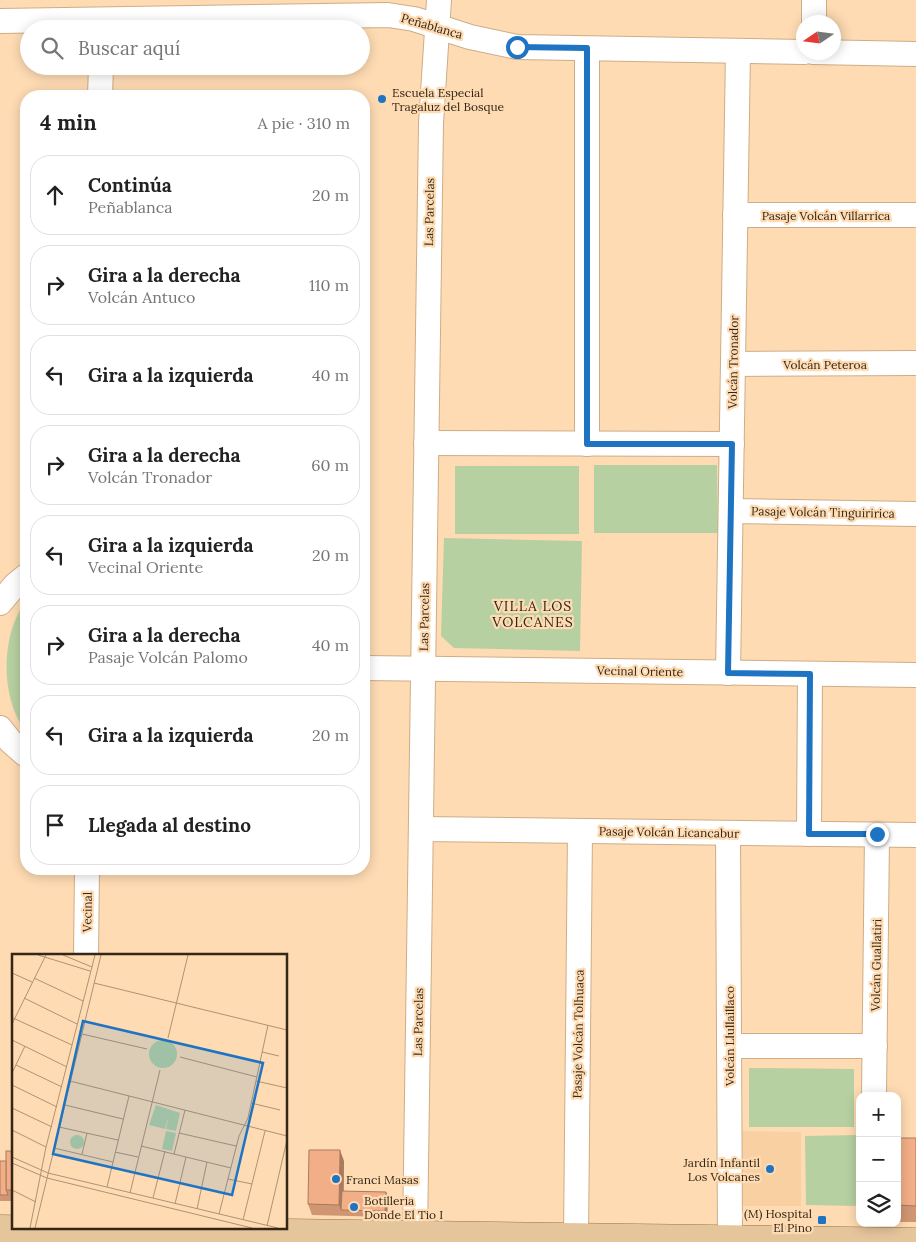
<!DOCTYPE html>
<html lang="es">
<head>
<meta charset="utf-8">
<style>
	body { margin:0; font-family:Lora,serif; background:#f2f2f2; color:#222 }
	.controls { position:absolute; right:15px; bottom:15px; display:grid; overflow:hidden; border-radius:10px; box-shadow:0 2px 12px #0003 }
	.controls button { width:45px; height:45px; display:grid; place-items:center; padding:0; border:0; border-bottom:1px solid #e0e0e0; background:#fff; color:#222; font:25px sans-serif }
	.compass { position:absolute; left:796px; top:15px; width:45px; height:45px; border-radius:50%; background:#fff; box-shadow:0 2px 12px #0003; rotate:257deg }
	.stop { position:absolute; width:15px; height:15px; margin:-11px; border:4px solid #1e74c2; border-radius:50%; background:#fff }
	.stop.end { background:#1e74c2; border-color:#fff; box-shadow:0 1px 5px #0008 }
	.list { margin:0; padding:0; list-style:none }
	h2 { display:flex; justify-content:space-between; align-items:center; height:65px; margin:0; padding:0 20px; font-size:21px }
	h2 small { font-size:16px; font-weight:400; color:#767676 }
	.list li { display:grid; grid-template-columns:32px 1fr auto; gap:15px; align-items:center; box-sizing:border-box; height:80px; margin:0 10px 10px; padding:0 10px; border:1px solid #e0e0e0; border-radius:20px }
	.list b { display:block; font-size:19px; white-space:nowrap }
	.list p { margin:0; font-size:16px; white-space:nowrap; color:#767676 }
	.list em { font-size:16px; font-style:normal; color:#767676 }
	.icon { flex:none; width:28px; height:28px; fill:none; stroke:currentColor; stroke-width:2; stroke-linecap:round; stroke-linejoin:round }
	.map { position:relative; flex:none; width:916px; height:1242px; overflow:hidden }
	.search { position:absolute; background:#fff; box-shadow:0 2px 12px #0003; left:20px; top:20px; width:350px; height:55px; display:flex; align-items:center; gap:12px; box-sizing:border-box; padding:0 18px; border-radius:28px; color:#767676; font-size:19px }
	.panel { position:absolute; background:#fff; box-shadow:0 2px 12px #0003; left:20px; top:90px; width:350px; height:785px; border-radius:20px }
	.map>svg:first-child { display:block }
	.built { fill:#f8d0a2 }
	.green { fill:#b7d0a1 }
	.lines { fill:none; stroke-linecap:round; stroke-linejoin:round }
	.street-casing { stroke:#cead86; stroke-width:26 }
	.primary-casing { stroke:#9c7443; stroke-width:29 }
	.street { stroke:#fff; stroke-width:24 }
	.primary { stroke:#e5c59c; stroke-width:28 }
	.wall { fill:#d09674 }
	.shaded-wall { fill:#a97a5e }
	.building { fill:#f2ae87; stroke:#a97a5e }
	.route { stroke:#1e74c2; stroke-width:6 }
	.poi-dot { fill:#1e74c2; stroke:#fedbb3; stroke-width:2 }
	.labels { text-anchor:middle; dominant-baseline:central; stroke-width:4.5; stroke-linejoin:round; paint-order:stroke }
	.street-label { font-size:12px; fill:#342717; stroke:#fedbb3 }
	.poi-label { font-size:12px; fill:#342717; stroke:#fedbb3; text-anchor:start }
	.neighbourhood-label { font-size:14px; letter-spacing:1px; fill:#342717; stroke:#fedbb3 }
	.inset-road { fill:none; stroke:#ad9375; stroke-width:1 }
	.view { fill:#1e74c2; fill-opacity:0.15; stroke:#1e74c2; stroke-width:2.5 }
	.inset-edge { fill:none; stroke:#342717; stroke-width:2.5 }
</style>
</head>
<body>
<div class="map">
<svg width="916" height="1242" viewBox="0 0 916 1242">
	<rect width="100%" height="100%" fill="#fedbb3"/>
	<polygon class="built" points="738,1131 801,1132 801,1206 738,1206"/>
	<g class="green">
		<polygon points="594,465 717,465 718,533 594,533"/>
		<rect x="455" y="466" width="124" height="68"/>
		<polygon points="444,538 582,541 580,651 454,648 441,636"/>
		<path d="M26,601V732C0,698 0,635 26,601Z"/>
		<polygon points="749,1068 854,1069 854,1127 749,1127"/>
		<polygon points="858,1135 859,1206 806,1205 805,1136"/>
	</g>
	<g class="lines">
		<defs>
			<g id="street">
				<polyline points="814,0 814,22"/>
				<polyline points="0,21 388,15 414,19 470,37 517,47 804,52"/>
				<polyline points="587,49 587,444"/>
				<polyline points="813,52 916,54"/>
				<polyline points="100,96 101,66"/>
				<polyline points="735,215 916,215"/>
				<polyline points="733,364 916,363"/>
				<polyline points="426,443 732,444"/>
				<polyline points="731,511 916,514"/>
				<polyline points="0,603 15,585 26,576"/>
				<polyline points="364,668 916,675"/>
				<polyline points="728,673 738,51"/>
				<polyline points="0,728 11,742 26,755"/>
				<polyline points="421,829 916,835"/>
				<polyline points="728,833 730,1239"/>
				<polyline points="809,834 810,674"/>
				<polyline points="86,956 87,869"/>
				<polyline points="729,1046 875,1046"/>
				<polyline points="874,1096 877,835"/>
				<polyline points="415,1235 431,123 439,0"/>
				<polyline points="576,1237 580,831"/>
			</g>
			<polyline id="primary" points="0,1229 916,1242"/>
		</defs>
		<use href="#street" class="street-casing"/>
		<use href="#primary" class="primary-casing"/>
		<use href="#street" class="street"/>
		<use href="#primary" class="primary"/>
	</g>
	<g class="wall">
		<rect x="897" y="1138" width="19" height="84"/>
		<polygon points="14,1151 14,1201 0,1201 0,1161 6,1161"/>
		<polygon points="344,1161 344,1192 386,1192 388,1198 387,1217 312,1215 308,1204"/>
	</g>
	<g class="shaded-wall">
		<polygon points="340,1150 344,1161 343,1210 341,1210 343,1216 339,1205"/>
		<polygon points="386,1192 388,1198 387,1217 385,1211"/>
	</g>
	<g class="building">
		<polygon points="897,1138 916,1138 916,1206 897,1205"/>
		<polygon points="309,1150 340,1150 339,1205 308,1204"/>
		<rect x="6" y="1151" width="8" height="39"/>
		<polygon points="0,1161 6,1161 6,1190 8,1195 0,1195"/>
		<polygon points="342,1191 386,1192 385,1211 341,1210"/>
	</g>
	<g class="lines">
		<polyline class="route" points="517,47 587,48 587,444 732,444 728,673 810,674 809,834 877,834"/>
	</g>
	<g class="poi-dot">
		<circle cx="382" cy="99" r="5"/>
		<circle cx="770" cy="1169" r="5"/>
		<circle cx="336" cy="1179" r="5"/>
		<circle cx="354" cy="1207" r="5"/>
		<rect x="817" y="1215" width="10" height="10" rx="2.5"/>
	</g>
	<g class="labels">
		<g class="street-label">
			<text transform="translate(432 26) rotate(16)">Peñablanca</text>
			<text transform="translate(429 212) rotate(-89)">Las Parcelas</text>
			<text x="826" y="215">Pasaje Volcán Villarrica</text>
			<text transform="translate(733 362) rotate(-89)">Volcán Tronador</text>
			<text x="825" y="364">Volcán Peteroa</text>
			<text transform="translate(823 512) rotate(1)">Pasaje Volcán Tinguiririca</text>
			<text transform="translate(424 617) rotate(-89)">Las Parcelas</text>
			<text transform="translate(640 671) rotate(1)">Vecinal Oriente</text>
			<text transform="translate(669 832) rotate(1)">Pasaje Volcán Licancabur</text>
			<text transform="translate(87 912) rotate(-89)">Vecinal</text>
			<text transform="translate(876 965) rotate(-89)">Volcán Guallatiri</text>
			<text transform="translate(418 1022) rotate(-89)">Las Parcelas</text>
			<text transform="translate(578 1034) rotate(-89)">Pasaje Volcán Tolhuaca</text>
			<text transform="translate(729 1036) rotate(-90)">Volcán Llullaillaco</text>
		</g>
		<g class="poi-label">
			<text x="392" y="92">Escuela Especial<tspan x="392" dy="14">Tragaluz del Bosque</tspan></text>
			<text x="760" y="1162" text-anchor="end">Jardín Infantil<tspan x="760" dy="14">Los Volcanes</tspan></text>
			<text x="346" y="1179">Franci Masas</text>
			<text x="364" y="1200">Botilleria<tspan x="364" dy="14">Donde El Tio I</tspan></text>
			<text x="812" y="1213" text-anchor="end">(M) Hospital<tspan x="812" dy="14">El Pino</tspan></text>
		</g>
		<g class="neighbourhood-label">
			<text x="533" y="606">VILLA LOS<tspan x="533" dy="16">VOLCANES</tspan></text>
		</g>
	</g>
	<g transform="translate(12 954)">
		<rect width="275" height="275" fill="#fedbb3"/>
		<path d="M137 100a14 14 0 1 1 28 0a14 14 0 1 1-28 0ZM144,151L168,159L164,177L154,175L157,161L153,175L137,171ZM154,177L164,179L160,197L150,195ZM58 188a7 7 0 1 1 14 0a7 7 0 1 1-14 0Z" fill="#b7d0a1"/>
		<path class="inset-road" d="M26,1L78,17M51,1L80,13M0,19L20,28M22,24L71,47M82,29L275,76M12,44L65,70M1,64L60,91M0,70L34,1M70,80L135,95M156,84L176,1M0,86L55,113M250,98L267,102M168,103L245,123M4,111L50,133M0,119L13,92M58,127L275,182M244,127L275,134M0,131L45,153M239,149L268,156M53,151L111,165M0,154L40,173M47,173L106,186M0,176L34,193M167,179L224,192M129,192L219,214M42,194L101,208M103,198L126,203M70,200L75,179M162,200L173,156M0,203L36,219L266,274M0,209L35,224L240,274M216,225L240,230M95,233L117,142M0,236L24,248M118,239L148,116M141,244L153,197M163,250L174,203M185,255L195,208M207,260L227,182L236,164L256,71M231,266L253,177M255,272L275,186M18,274L34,193L83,1M23,274L89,1"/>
		<path class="view" d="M71,67L251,109L220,241L41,200Z"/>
		<rect width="275" height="275" class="inset-edge"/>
	</g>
</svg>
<div class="controls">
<button>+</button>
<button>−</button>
<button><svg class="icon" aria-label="layers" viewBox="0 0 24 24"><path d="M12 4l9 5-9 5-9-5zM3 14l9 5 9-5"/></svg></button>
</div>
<svg class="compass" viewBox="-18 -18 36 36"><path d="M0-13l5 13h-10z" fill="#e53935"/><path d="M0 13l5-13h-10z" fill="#767676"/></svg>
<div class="stop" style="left:517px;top:47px"></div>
<div class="stop end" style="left:877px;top:834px"></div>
<div class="search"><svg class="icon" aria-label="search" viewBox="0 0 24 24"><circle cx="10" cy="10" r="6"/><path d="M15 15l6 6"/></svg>Buscar aquí</div>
<section class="panel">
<h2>4 min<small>A pie · 310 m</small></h2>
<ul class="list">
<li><svg class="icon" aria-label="ahead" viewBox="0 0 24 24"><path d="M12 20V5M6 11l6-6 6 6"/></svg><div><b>Continúa</b><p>Peñablanca</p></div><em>20 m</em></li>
<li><svg class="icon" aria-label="right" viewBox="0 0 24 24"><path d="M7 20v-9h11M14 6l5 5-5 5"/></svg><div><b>Gira a la derecha</b><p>Volcán Antuco</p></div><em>110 m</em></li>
<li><svg class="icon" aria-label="left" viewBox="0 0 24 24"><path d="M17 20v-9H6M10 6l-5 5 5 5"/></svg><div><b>Gira a la izquierda</b></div><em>40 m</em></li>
<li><svg class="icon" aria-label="right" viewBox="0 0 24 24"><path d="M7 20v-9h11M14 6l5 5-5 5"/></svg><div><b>Gira a la derecha</b><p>Volcán Tronador</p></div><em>60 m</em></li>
<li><svg class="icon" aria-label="left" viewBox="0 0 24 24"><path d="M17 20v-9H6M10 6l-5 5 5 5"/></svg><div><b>Gira a la izquierda</b><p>Vecinal Oriente</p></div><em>20 m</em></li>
<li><svg class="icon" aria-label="right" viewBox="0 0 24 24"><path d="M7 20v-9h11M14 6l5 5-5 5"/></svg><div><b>Gira a la derecha</b><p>Pasaje Volcán Palomo</p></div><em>40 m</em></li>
<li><svg class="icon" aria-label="left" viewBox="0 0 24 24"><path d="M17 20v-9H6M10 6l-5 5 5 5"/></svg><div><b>Gira a la izquierda</b></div><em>20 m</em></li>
<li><svg class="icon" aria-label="arrive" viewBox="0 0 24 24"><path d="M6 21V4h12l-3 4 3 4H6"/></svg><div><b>Llegada al destino</b></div></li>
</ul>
</section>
</div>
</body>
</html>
